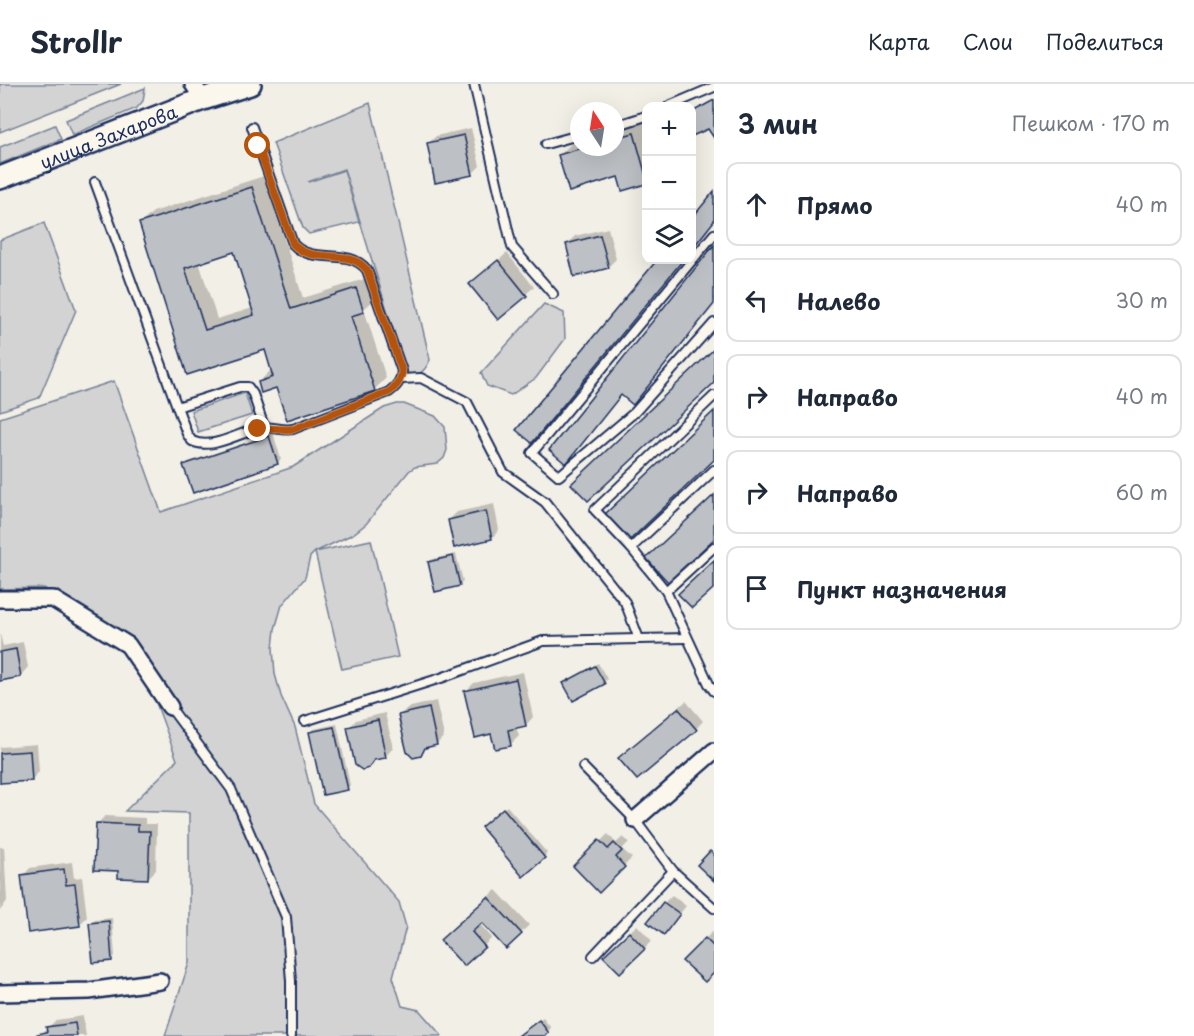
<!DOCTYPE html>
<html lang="ru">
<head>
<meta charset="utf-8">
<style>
	body { margin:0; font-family:"Playpen Sans",sans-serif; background:#f6f6f7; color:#1f2937 }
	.controls { position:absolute; right:18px; top:18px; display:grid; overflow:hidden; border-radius:12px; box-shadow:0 6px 24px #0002 }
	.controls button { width:54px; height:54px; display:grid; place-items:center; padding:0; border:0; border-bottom:2px solid #e0e1e3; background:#fff; color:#1f2937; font:30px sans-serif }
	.compass { position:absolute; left:570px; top:18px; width:54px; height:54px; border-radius:50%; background:#fff; box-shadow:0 6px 24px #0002; rotate:348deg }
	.stop { position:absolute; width:18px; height:18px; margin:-14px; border:4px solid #b45309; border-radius:50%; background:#fff }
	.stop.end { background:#b45309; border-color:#fff; box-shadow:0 2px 6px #0008 }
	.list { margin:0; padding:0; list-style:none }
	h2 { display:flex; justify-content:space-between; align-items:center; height:78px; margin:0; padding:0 24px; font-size:26px }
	h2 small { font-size:20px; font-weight:400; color:#747a83 }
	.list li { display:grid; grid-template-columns:39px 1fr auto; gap:18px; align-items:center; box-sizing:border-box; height:84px; margin:0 12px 12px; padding:0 12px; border:2px solid #e0e1e3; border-radius:12px }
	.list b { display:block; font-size:22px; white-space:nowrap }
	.list em { font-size:20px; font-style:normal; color:#747a83 }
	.icon { flex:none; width:33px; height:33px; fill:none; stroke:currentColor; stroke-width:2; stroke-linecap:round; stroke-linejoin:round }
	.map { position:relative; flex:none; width:714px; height:952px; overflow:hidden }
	header { display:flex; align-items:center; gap:36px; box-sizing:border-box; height:84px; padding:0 30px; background:#fff; border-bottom:2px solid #e0e1e3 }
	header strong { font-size:28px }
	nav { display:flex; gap:33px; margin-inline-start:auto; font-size:21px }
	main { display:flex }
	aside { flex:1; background:#fff }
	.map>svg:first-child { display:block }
	.green { fill:#d2d3d2; stroke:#768198; stroke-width:1.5 }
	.shadow { fill:#0003; fill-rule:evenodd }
	.building { fill:#bdc0c4; stroke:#1b2f5e; stroke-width:1.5; fill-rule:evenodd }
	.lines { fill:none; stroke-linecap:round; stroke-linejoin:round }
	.service-casing { stroke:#1b2f5e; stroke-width:12 }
	.minor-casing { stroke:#1b2f5e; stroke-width:20 }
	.secondary-casing { stroke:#1b2f5e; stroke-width:26 }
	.service { stroke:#fbf7ec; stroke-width:8 }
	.minor { stroke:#fbf7ec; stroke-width:15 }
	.secondary { stroke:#fbf7ec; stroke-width:21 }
	.route { stroke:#b45309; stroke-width:8 }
	.labels { text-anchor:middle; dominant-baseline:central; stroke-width:4.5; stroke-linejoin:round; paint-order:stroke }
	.street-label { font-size:18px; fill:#1b2f5e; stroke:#fbf7ec }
</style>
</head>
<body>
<header>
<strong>Strollr</strong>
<nav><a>Карта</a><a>Слои</a><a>Поделиться</a></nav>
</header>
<main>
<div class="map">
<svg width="714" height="952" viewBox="0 0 714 952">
	<rect width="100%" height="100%" fill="#f2efe6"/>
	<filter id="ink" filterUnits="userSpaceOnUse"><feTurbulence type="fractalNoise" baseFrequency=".0167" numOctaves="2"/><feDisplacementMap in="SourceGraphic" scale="12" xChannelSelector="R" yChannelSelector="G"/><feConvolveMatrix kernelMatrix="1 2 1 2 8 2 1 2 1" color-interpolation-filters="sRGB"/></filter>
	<g filter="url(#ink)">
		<g class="green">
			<polygon points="0,0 121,0 0,48"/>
			<polygon points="145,4 143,17 137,24 72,51 66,36"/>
			<path d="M370,19L430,276C426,285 420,293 409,291L406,288L344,85L308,98L344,86L359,138L309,150L303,144L273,59Z"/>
			<polygon points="55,41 61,55 0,80 0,63"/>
			<polygon points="44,139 76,226 39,314 0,327 0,156"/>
			<polygon points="544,220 564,229 565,255 536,294 511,311 487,302 481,289"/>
			<polygon points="114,297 161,428 293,383 384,324 397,320 404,320 435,332 445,343 447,366 444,374 437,380 415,383 409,387 366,440 353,450 315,468 371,456 398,573 342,585 315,468 310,473 305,494 282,521 275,545 273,564 275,590 281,612 295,643 314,720 399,818 406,843 393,893 402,922 419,926 442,952 165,952 189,879 189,729 125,727 177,676 132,553 44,504 0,505 0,334"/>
			<polygon points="245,309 252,331 198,348 191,327"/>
		</g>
		<g class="shadow">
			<polygon points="646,31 646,98 623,105 619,91 560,71 579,52 579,63 615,63 615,40"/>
			<polygon points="471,44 480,82 472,90 428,60 436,52"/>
			<path d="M264,92L303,214L368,194L375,215L364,225L386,294L374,306L277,302L259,298L271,286L266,265L188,289L141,139L153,128ZM235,167L253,224L217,235L199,178Z"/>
			<polygon points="608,144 616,175 608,183 567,160 575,152"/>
			<polygon points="507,169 534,203 498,234 471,200"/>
			<polygon points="273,349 281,375 278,379 194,407 185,381 188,378"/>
			<polygon points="494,420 499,446 492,454 449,436 457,428"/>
			<polygon points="456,470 463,497 459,500 430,478 433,475"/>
			<polygon points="0,550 3,562 23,558 28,583 21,591 0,595"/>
			<polygon points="598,579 607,595 604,599 565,599"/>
			<polygon points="523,588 533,633 526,641 516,643 519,652 511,660 496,663 492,648 466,607 474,599"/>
			<polygon points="436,617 444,652 437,660 428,662 420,670 400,631 407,624"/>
			<polygon points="686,617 703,637 696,645 628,667"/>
			<polygon points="385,629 393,664 386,672 377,674 369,683 349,644 356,636"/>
			<polygon points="337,640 350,701 347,705 311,648 314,645"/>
			<polygon points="37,660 39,688 31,696 0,698 0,663"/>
			<polygon points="507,722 547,769 544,773 486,740"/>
			<polygon points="105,732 145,734 145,740 157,740 156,786 148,794 120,785 97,740"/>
			<polygon points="608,750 616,759 623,753 629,758 622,765 632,774 599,807 575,782"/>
			<polygon points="0,763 4,763 7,817 0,827"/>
			<polygon points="72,778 74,794 82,793 87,833 79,841 23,792 30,784"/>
			<polygon points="496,806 529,841 521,849 482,836 479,839 492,854 464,880 450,848"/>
			<polygon points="672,811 686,822 664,849 664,819"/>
			<polygon points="112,834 115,872 111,876 91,840 95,836"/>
			<polygon points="637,841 652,857 620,887 605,872"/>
			<polygon points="713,847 714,887 685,876"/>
			<polygon points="83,932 86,952 39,952 56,936"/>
			<polygon points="543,934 551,944 543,952 519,952"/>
		</g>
		<g class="building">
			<polygon points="714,16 714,54 708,45 692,52 692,28"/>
			<polygon points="634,49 646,92 646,100 622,107 618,93 569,108 558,71 585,63 615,63 615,54"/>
			<polygon points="464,51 473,91 435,99 427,59"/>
			<path d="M252,103L291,225L356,204L364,228L351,232L375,307L287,336L276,304L261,309L258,298L273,293L265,266L187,291L139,139ZM234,168L254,231L205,246L185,184Z"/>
			<polygon points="714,107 714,137 692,165 692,134"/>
			<polygon points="600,151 609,184 574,193 566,160"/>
			<polygon points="714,161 714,220 633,321 621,311 566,380 549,366"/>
			<polygon points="498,176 527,212 498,236 469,200"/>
			<polygon points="657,176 683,176 532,359 516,346"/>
			<polygon points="714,265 714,299 588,417 571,400"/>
			<polygon points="714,327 714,376 630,456 605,430"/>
			<polygon points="269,352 278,380 193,409 183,381"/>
			<polygon points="714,411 714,455 668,498 646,474"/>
			<polygon points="486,427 492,455 454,464 448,436"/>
			<polygon points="453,472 460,502 435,508 428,478"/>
			<polygon points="714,476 714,504 692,524 678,510"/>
			<polygon points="16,565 21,593 0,597 0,568"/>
			<polygon points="595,582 605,600 573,617 563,599"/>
			<polygon points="516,595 526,642 508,646 511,662 495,665 491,650 475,654 464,607"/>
			<polygon points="429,624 437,661 425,664 421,672 413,674 407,668 398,631"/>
			<polygon points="678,624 697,646 637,696 618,674"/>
			<polygon points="378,636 386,674 374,676 369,684 362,686 355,681 347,643"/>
			<polygon points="334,643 348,706 323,711 309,648"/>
			<polygon points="30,667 32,697 0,699 0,669"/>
			<polygon points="503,724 545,774 523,793 481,743"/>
			<polygon points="96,739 138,741 138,747 150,747 148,795 118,794 118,787 94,786"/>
			<polygon points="599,756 608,765 614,759 622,767 616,773 625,783 599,809 573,782"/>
			<polygon points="710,767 714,770 714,797 697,781"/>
			<polygon points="64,785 66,801 75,800 80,842 28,849 21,791"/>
			<polygon points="488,813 522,850 506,865 482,839 472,848 485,863 464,882 440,856"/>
			<polygon points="663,818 680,830 664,851 647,838"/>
			<polygon points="109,837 112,877 93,879 89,839"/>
			<polygon points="629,848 645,865 620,889 603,872"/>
			<polygon points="705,854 714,863 714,889 705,898 682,877"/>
			<polygon points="539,936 549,949 545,952 518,952"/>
			<polygon points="75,939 77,952 37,952 37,950 47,948 46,943"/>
		</g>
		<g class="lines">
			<defs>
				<g id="service">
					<polyline points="474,0 512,163 553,210"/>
					<polyline points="669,22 714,3"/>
					<polyline points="615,42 646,32"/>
					<polyline points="546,60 579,51"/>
					<path d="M95,98L187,350L192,357C213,367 239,348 261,344C272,342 282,347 293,345L389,308C397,302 401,297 402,287L367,186C348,162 313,182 293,160L252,43"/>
					<polyline points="714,150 532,369 559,392 635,328 714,239"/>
					<polyline points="401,295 421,294 467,318 503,388 545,418 625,518 639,555"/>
					<polyline points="714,312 595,426 631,464 666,507 709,600 714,607"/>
					<polyline points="177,323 240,303 248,303 253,310 264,343"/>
					<polyline points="631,464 714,386"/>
					<polyline points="666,507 714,463"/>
					<polyline points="170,623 231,705 286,833 291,897 291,952"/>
					<polyline points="305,637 441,594 543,557 687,554"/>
					<polyline points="583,683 635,736 673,787 714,824"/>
					<polyline points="593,872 673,787"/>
				</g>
				<g id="minor">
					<polyline points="193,0 203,15"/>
					<polyline points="0,515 53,515 128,561 170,623"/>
					<polyline points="635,736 714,667"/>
					<polyline points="0,909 89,907 160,897"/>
				</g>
				<g id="secondary">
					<path id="s1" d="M0,94L203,15L250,0"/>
				</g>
			</defs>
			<use href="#service" class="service-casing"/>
			<use href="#minor" class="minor-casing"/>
			<use href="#secondary" class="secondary-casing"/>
			<use href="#service" class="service"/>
			<use href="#minor" class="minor"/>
			<use href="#secondary" class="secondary"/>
		</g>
	</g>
	<g class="lines" filter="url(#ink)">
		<path class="route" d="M258,345C270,343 281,347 294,345L389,308C397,302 401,297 402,287L367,186C348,162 313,182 293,160L258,62"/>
	</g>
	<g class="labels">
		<g class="street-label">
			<text stroke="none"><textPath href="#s1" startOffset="116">улица Захарова</textPath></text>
		</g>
	</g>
</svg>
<div class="controls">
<button>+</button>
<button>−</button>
<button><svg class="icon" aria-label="layers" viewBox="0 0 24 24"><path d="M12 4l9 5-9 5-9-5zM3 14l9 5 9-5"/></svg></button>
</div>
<svg class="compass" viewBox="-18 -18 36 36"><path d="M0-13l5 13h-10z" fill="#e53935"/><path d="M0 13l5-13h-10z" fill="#747a83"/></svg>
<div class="stop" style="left:258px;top:62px"></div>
<div class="stop end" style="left:258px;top:345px"></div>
</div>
<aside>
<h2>3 мин<small>Пешком · 170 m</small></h2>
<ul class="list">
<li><svg class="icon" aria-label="ahead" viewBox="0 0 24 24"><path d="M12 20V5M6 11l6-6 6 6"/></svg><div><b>Прямо</b></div><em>40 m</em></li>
<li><svg class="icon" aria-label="left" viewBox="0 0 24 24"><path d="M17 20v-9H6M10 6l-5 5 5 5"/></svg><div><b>Налево</b></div><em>30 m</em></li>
<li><svg class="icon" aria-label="right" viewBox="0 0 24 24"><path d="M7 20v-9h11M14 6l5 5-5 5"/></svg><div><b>Направо</b></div><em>40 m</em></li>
<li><svg class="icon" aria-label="right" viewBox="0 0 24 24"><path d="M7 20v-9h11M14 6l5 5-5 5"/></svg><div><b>Направо</b></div><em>60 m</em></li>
<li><svg class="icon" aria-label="arrive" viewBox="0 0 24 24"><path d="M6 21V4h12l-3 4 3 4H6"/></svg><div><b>Пункт назначения</b></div></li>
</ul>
</aside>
</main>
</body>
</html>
